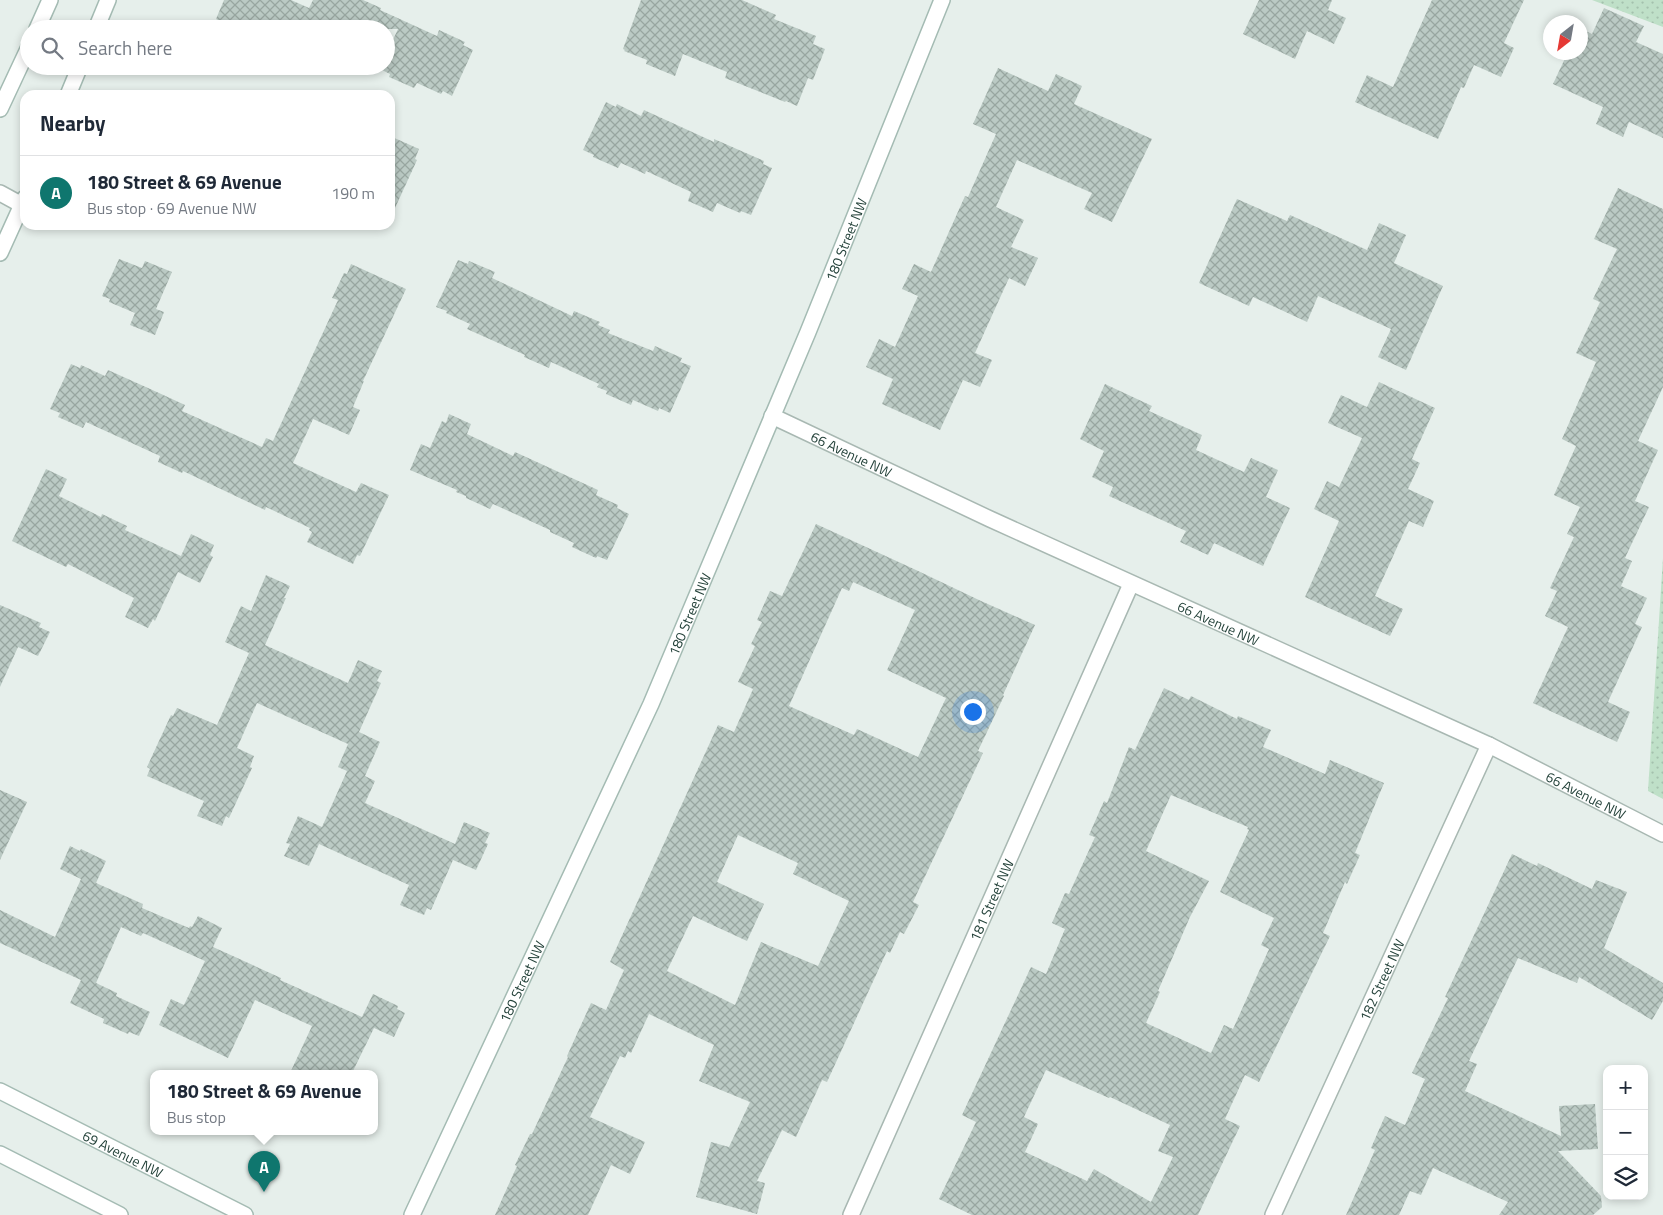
<!DOCTYPE html>
<html lang="en">
<head>
<meta charset="utf-8">
<style>
	body { margin:0; font-family:"Titillium Web",sans-serif; background:#f2f2f3; color:#1f2937 }
	.controls { position:absolute; right:15px; bottom:15px; display:grid; overflow:hidden; border-radius:10px; box-shadow:0 2px 8px #0003 }
	.controls button { width:45px; height:45px; display:grid; place-items:center; padding:0; border:0; border-bottom:1px solid #e0e1e3; background:#fff; color:#1f2937; font:25px sans-serif }
	.compass { position:absolute; left:1543px; top:15px; width:45px; height:45px; border-radius:50%; background:#fff; box-shadow:0 2px 8px #0003; rotate:211deg }
	.you { position:absolute; left:972px; top:711px; width:18px; height:18px; margin:-12px; border:4px solid #fff; border-radius:50%; background:#1a73e8; box-shadow:0 0 0 8px #1a73e833 }
	.badge { display:grid; place-items:center; width:32px; height:32px; border-radius:50%; background:#0f766e; color:#fff; font-size:16px; font-weight:700 }
	.pin { position:absolute; translate:-50% -41px; filter:drop-shadow(0 1px 2px #0008) }
	.pin::after { content:''; position:absolute; top:26px; width:18px; height:15px; background:inherit; clip-path:polygon(0 0,100% 0,50% 100%) }
	.popup { position:absolute; left:150px; top:1070px; width:228px; height:65px; box-sizing:border-box; display:grid; place-content:center; border-radius:10px; background:#fff; filter:drop-shadow(0 1px 4px #0005); font-size:16px; white-space:nowrap; color:#747a83 }
	.popup b { font-size:19px; color:#1f2937 }
	.popup::after { content:''; position:absolute; left:50%; top:100%; margin-left:-10px; border:10px solid transparent; border-top-color:#fff }
	.list { margin:0; padding:0; list-style:none }
	h2 { display:flex; justify-content:space-between; align-items:center; height:65px; margin:0; padding:0 20px; font-size:21px }
	h2 small { font-size:16px; font-weight:400; color:#747a83 }
	.list li { display:grid; grid-template-columns:32px 1fr auto; gap:15px; align-items:center; box-sizing:border-box; height:75px; padding:0 20px; border-top:1px solid #e0e1e3 }
	.list b { display:block; font-size:19px; white-space:nowrap }
	.list p { margin:0; font-size:16px; white-space:nowrap; color:#747a83 }
	.list em { font-size:16px; font-style:normal; color:#747a83 }
	.icon { flex:none; width:28px; height:28px; fill:none; stroke:currentColor; stroke-width:2; stroke-linecap:round; stroke-linejoin:round }
	.map { position:relative; flex:none; width:1663px; height:1215px; overflow:hidden }
	.search { position:absolute; background:#fff; box-shadow:0 2px 8px #0003; left:20px; top:20px; width:375px; height:55px; display:flex; align-items:center; gap:12px; box-sizing:border-box; padding:0 18px; border-radius:28px; color:#747a83; font-size:19px }
	.panel { position:absolute; background:#fff; box-shadow:0 2px 8px #0003; left:20px; top:90px; width:375px; height:140px; border-radius:15px }
	.map>svg:first-child { display:block }
	.park { fill:url(#park-dots) }
	.building { fill:url(#building-cross-hatch); fill-rule:evenodd }
	.lines { fill:none; stroke-linecap:round; stroke-linejoin:round }
	.lane-casing { stroke:#a8b8b2; stroke-width:18 }
	.street-casing { stroke:#a8b8b2; stroke-width:18 }
	.secondary-casing { stroke:#a4bbb3; stroke-width:18 }
	.lane { stroke:#fff; stroke-width:15 }
	.street { stroke:#fff; stroke-width:15 }
	.secondary { stroke:#fff; stroke-width:15 }
	.labels { text-anchor:middle; dominant-baseline:central; stroke-width:4.5; stroke-linejoin:round; paint-order:stroke }
	.street-label { font-size:14px; fill:#24423a; stroke:#f7fbf9 }
</style>
</head>
<body>
<div class="map">
<svg width="1663" height="1215" viewBox="0 0 1663 1215">
	<defs>
		<pattern id="park-dots" width="8" height="8" patternUnits="userSpaceOnUse" patternTransform="scale(1.25)"><rect width="8" height="8" fill="#bfe0c8"/><path d="M2 2h.1M6 6h.1" fill="none" stroke="#a4c1ad" stroke-width="1.8" stroke-linecap="round"/></pattern>
		<pattern id="building-cross-hatch" width="8" height="8" patternUnits="userSpaceOnUse" patternTransform="scale(1.25)"><rect width="8" height="8" fill="#bbcac4"/><path d="M0 0l8 8M0 8l8-8" fill="none" stroke="#98a6a0"/></pattern>
	</defs>
	<rect width="100%" height="100%" fill="#e6efeb"/>
	<g class="park">
		<polygon points="1592,0 1663,0 1663,27"/>
		<polygon points="1663,558 1663,799 1648,791"/>
	</g>
	<g class="building">
		<polygon points="224,0 291,0 309,8 313,0 363,0 381,8 380,10 437,36 439,30 465,42 463,45 473,50 452,96 443,91 441,94 417,83 414,88 389,77 390,74 380,69 381,66 386,66 386,55 398,29 237,29 216,19"/>
		<polygon points="641,0 742,0 776,15 774,19 816,36 813,44 825,49 813,80 808,78 797,106 786,101 785,102 725,78 727,72 683,54 675,76 646,64 647,60 624,51 625,50 623,49"/>
		<polygon points="1259,0 1332,0 1328,10 1346,18 1334,44 1307,31 1295,59 1243,34"/>
		<polygon points="1432,0 1524,0 1504,43 1514,48 1501,77 1474,65 1464,88 1461,87 1438,139 1355,102 1367,75 1393,87"/>
		<polygon points="1604,8 1644,26 1636,42 1663,54 1663,138 1629,122 1623,137 1596,124 1603,107 1553,84 1568,52 1580,52 1580,28 1592,34"/>
		<polygon points="998,68 1048,91 1056,74 1082,86 1074,104 1152,139 1112,222 1084,209 1092,193 1017,160 996,207 1024,220 1011,247 1038,258 1025,286 1009,278 975,353 992,360 980,387 963,380 940,430 882,404 893,379 866,367 879,339 895,347 918,296 902,289 914,264 931,272 965,196 968,197 996,134 973,124"/>
		<polygon points="606,102 616,107 617,104 641,116 644,110 714,142 714,139 764,161 763,164 772,168 751,215 741,211 740,213 717,203 713,212 688,201 691,192 646,171 645,174 621,163 618,168 593,157 594,155 583,150"/>
		<polygon points="390,136 419,149 415,159 417,160 390,219"/>
		<polygon points="1618,188 1663,209 1663,387 1638,441 1658,450 1635,501 1649,507 1625,558 1632,561 1621,586 1647,598 1635,624 1642,627 1608,702 1630,712 1617,742 1533,703 1568,627 1545,616 1557,591 1550,588 1574,537 1567,534 1580,507 1554,495 1576,446 1562,439 1596,362 1576,353 1600,302 1593,299 1617,249 1594,239"/>
		<polygon points="1237,199 1287,221 1290,215 1367,250 1379,223 1406,235 1394,263 1443,286 1406,370 1378,357 1391,329 1318,296 1307,322 1253,297 1249,306 1199,283"/>
		<polygon points="119,259 142,268 145,261 172,272 156,309 164,312 155,335 130,325 135,313 109,302 110,299 102,296"/>
		<polygon points="458,260 468,264 469,261 495,272 492,278 572,316 574,311 600,322 598,325 610,330 608,333 653,351 655,346 682,358 680,362 691,366 670,413 659,408 658,411 633,400 631,405 606,394 607,391 597,387 599,384 551,362 549,368 524,357 525,355 467,329 470,324 446,313 447,311 436,307"/>
		<polygon points="351,264 406,289 363,381 364,381 353,407 360,410 349,435 313,419 293,463 356,492 361,483 389,495 360,556 357,555 353,564 307,542 312,532 309,530 310,528 266,507 265,510 183,471 182,473 158,462 160,456 86,422 83,428 58,417 60,413 50,409 71,364 80,368 81,365 105,376 108,370 159,393 185,405 182,411 262,447 266,438 273,441 338,300 332,298 344,273 347,274"/>
		<polygon points="1379,382 1435,408 1412,459 1420,463 1408,489 1434,501 1423,527 1409,521 1375,596 1403,609 1390,636 1305,597 1339,521 1314,509 1327,481 1339,487 1362,438 1328,423 1341,395 1367,407"/>
		<polygon points="1105,384 1152,406 1149,411 1202,435 1196,450 1244,472 1251,458 1278,470 1266,497 1290,508 1263,566 1214,543 1208,555 1180,542 1186,531 1109,496 1113,487 1092,477 1104,451 1080,439"/>
		<polygon points="449,414 471,424 467,434 513,456 515,452 598,490 596,495 618,505 617,508 629,514 607,560 597,556 596,558 572,547 574,543 550,532 550,530 493,504 490,509 466,498 466,496 456,492 457,490 410,470 421,444 430,448 442,421 446,423"/>
		<polygon points="46,469 67,479 59,496 101,517 102,514 127,526 125,530 181,556 191,534 214,545 210,555 213,557 200,583 178,572 155,621 153,619 148,628 125,617 134,598 68,564 66,567 12,541"/>
		<path d="M816,524L916,570L981,601L1035,625L1003,695L1004,696L978,751L983,753L913,902L919,905L904,934L900,932L890,953L887,951L827,1082L822,1080L796,1137L782,1130L757,1181L765,1183L757,1214L696,1197L711,1142L729,1147L750,1102L699,1081L714,1045L649,1014L631,1053L628,1051L625,1058L620,1056L590,1117L645,1142L630,1174L611,1165L588,1215H495L517,1166L515,1165L530,1134H532L568,1057L567,1056L591,1003L606,1010L624,970L610,962L718,725L734,732L753,689L738,682L755,646L751,644L762,622L757,620L770,591L782,596ZM853,582L915,610L887,670L946,698L918,757L857,729L854,735L789,706L842,588L849,591ZM738,835L798,863L793,874L849,901L818,966L761,942L735,1005L667,971L693,916L747,941L764,904L717,882Z"/>
		<polygon points="266,575 290,586 284,598 286,598 265,645 348,683 358,660 382,671 377,681 381,683 359,732 380,742 365,776 375,781 365,803 455,844 464,822 490,833 485,843 488,844 476,870 453,860 431,910 427,908 424,915 400,905 409,885 319,844 309,866 284,856 290,844 286,843 298,816 322,827 347,771 338,767 348,744 257,703 237,748 254,756 250,767 252,768 229,818 226,816 222,826 197,816 204,801 147,776 150,769 147,767 171,715 173,716 177,708 217,725 249,653 225,642 241,606 251,611"/>
		<polygon points="0,605 41,623 39,627 50,632 38,656 18,647 0,687"/>
		<path d="M1164,688L1189,700L1191,696L1237,719L1238,716L1271,730L1263,747L1325,774L1330,760L1384,783L1355,853L1360,855L1347,884L1345,882L1323,933L1330,936L1259,1082L1245,1075L1225,1119L1240,1126L1198,1215H972L939,1199L976,1122L962,1115L1031,967L1046,974L1065,929L1052,923L1065,893L1069,894L1095,837L1089,835L1104,801L1107,803L1129,747L1135,750ZM1171,795L1248,827L1247,829L1249,830L1220,892L1274,918L1261,945L1269,949L1233,1029L1224,1025L1211,1053L1146,1023L1160,992L1158,991L1190,917L1209,881L1146,851ZM1046,1070L1109,1098L1110,1097L1170,1125L1158,1151L1173,1157L1151,1202L1094,1169L1087,1181L1025,1152L1038,1124L1024,1117Z"/>
		<polygon points="0,790 27,802 0,860"/>
		<polygon points="70,846 80,851 81,849 106,861 96,883 143,904 142,908 189,928 190,926 192,927 198,916 222,928 213,947 281,978 280,980 362,1017 373,994 398,1006 397,1009 405,1013 394,1037 374,1028 352,1073 290,1073 312,1026 255,1000 228,1058 159,1025 171,999 184,1005 205,961 143,933 141,936 121,927 96,983 117,993 116,996 150,1012 139,1036 129,1032 128,1034 103,1023 104,1019 70,1003 81,980 0,943 0,910 55,937 81,879 60,869"/>
		<polygon points="1512,854 1537,866 1538,863 1592,889 1596,880 1627,892 1604,948 1663,983 1663,1001 1652,1020 1579,977 1577,983 1518,958 1469,1061 1477,1064 1465,1091 1561,1136 1559,1106 1595,1104 1598,1149 1558,1151 1601,1196 1602,1207 1593,1215 1499,1215 1508,1202 1433,1168 1421,1195 1410,1191 1399,1215 1346,1215 1375,1150 1371,1148 1385,1116 1405,1125 1425,1079 1412,1073 1448,998 1445,997"/>
	</g>
	<g class="lines">
		<defs>
			<polyline id="lane" points="0,193 22,205"/>
			<g id="street">
				<path id="s1" d="M772,416L990,519L1489,745L1663,834"/>
				<path id="s2" d="M851,1215L1131,584"/>
				<path id="s3" d="M1273,1215L1489,745"/>
			</g>
			<g id="secondary">
				<polyline points="37,29 50,0"/>
				<polyline points="96,29 108,0"/>
				<polyline points="68,95 80,66"/>
				<polyline points="0,109 29,47"/>
				<polyline points="0,253 25,198"/>
				<path id="s4" d="M0,1091L245,1215"/>
				<polyline points="0,1154 120,1215"/>
				<path id="s5" d="M412,1215L651,704L808,332L942,0"/>
			</g>
		</defs>
		<use href="#lane" class="lane-casing"/>
		<use href="#street" class="street-casing"/>
		<use href="#secondary" class="secondary-casing"/>
		<use href="#lane" class="lane"/>
		<use href="#street" class="street"/>
		<use href="#secondary" class="secondary"/>
	</g>
	<g class="labels">
		<g class="street-label">
			<text stroke="none"><textPath href="#s5" startOffset="1068">180 Street NW</textPath></text>
			<text stroke="none"><textPath href="#s1" startOffset="88">66 Avenue NW</textPath></text>
			<text stroke="none"><textPath href="#s5" startOffset="662">180 Street NW</textPath></text>
			<text stroke="none"><textPath href="#s1" startOffset="492">66 Avenue NW</textPath></text>
			<text stroke="none"><textPath href="#s1" startOffset="898">66 Avenue NW</textPath></text>
			<text stroke="none"><textPath href="#s2" startOffset="345">181 Street NW</textPath></text>
			<text stroke="none"><textPath href="#s3" startOffset="259">182 Street NW</textPath></text>
			<text stroke="none"><textPath href="#s5" startOffset="258">180 Street NW</textPath></text>
			<text stroke="none"><textPath href="#s4" startOffset="138">69 Avenue NW</textPath></text>
		</g>
	</g>
</svg>
<div class="controls">
<button>+</button>
<button>−</button>
<button><svg class="icon" aria-label="layers" viewBox="0 0 24 24"><path d="M12 4l9 5-9 5-9-5zM3 14l9 5 9-5"/></svg></button>
</div>
<svg class="compass" viewBox="-18 -18 36 36"><path d="M0-13l5 13h-10z" fill="#e53935"/><path d="M0 13l5-13h-10z" fill="#747a83"/></svg>
<div class="you"></div>
<div class="pin badge" style="left:264px;top:1192px">A</div>
<div class="popup"><b>180 Street &amp; 69 Avenue</b>Bus stop</div>
<div class="search"><svg class="icon" aria-label="search" viewBox="0 0 24 24"><circle cx="10" cy="10" r="6"/><path d="M15 15l6 6"/></svg>Search here</div>
<section class="panel">
<h2>Nearby<small></small></h2>
<ul class="list">
<li><span class="badge">A</span><div><b>180 Street &amp; 69 Avenue</b><p>Bus stop · 69 Avenue NW</p></div><em>190 m</em></li>
</ul>
</section>
</div>
</body>
</html>
